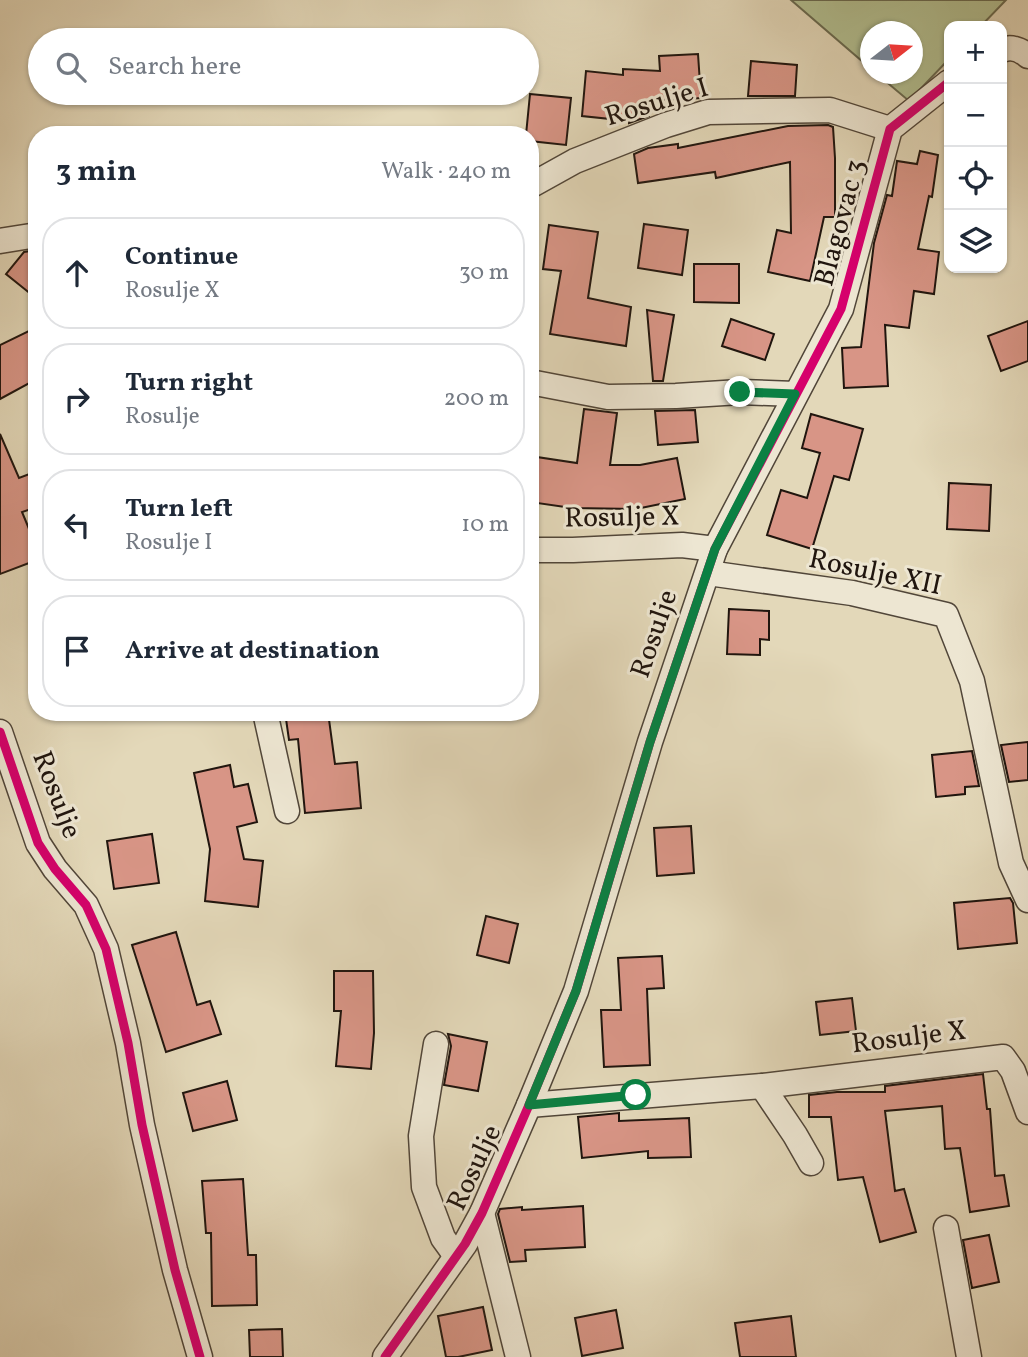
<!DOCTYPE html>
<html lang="en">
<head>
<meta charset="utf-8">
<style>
	body { margin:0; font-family:Vollkorn,serif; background:#f6f6f7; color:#1f2937 }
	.controls { position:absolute; right:21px; top:21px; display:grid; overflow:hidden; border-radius:14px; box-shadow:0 2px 5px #0004 }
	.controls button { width:63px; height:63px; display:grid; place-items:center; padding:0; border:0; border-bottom:2px solid #e0e1e3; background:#fff; color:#1f2937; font:35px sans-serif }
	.compass { position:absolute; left:860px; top:21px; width:63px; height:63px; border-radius:50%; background:#fff; box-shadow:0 2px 5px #0004; rotate:73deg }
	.stop { position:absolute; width:21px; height:21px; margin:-16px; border:5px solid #0b8043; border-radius:50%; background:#fff }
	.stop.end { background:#0b8043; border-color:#fff; box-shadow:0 2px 7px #0008 }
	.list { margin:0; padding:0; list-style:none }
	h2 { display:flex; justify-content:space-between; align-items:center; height:91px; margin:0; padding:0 28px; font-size:30px }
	h2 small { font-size:23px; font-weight:400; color:#747a83 }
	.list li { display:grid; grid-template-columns:46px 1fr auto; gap:21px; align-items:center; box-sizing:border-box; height:112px; margin:0 14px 14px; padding:0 14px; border:2px solid #e0e1e3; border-radius:28px }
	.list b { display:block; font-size:26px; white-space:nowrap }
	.list p { margin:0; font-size:23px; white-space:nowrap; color:#747a83 }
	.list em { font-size:23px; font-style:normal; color:#747a83 }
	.icon { flex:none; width:38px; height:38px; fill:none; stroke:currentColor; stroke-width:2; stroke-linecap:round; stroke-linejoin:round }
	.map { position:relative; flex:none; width:1028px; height:1357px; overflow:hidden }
	.search { position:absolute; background:#fff; box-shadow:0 2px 5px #0004; left:28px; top:28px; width:511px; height:77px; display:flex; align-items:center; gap:18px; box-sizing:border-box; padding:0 24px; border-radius:38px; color:#747a83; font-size:26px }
	.panel { position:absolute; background:#fff; box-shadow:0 2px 5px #0004; left:28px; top:126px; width:511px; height:595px; border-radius:28px }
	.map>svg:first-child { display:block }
	.green { fill:#b2bf91; stroke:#696a50; stroke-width:2 }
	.building { fill:#d89586; stroke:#20150e; stroke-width:2 }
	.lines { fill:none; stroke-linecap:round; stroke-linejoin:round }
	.street-casing { stroke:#514639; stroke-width:27 }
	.street { stroke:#ede6d2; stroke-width:24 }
	.cycleway-casing { stroke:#ede6d2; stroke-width:13 }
	.cycleway { stroke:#d6006c; stroke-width:9 }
	.route { stroke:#0b8043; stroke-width:9 }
	.labels { text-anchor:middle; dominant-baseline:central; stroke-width:6; stroke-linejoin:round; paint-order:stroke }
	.street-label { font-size:28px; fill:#20150e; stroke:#ede6d2 }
</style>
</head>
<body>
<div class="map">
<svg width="1028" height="1357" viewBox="0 0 1028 1357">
	<rect width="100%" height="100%" fill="#e3d8b9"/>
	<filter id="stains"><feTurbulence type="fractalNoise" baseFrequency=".00286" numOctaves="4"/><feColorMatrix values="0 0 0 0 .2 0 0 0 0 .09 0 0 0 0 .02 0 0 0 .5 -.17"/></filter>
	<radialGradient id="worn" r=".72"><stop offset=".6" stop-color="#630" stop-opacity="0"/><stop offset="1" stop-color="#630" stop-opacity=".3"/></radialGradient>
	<polygon class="green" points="791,0 1006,0 981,26 949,26 949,59 909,101 877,74 912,74 912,32 870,32 870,68"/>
	<g class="building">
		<polygon points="698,54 701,98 650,101 649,116 629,123 629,121 582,116 586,71 623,75 623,69 660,71 659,56"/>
		<polygon points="751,61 797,65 795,96 748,96"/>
		<polygon points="530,94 571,98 566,145 530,141 530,135 526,135"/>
		<polygon points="828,125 833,127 835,158 835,217 824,217 810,281 768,272 777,230 791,233 790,162 716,178 715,172 638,183 634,154 648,148 678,144 678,148 788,126"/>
		<polygon points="920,151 938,155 932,197 929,196 918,249 939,252 934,294 914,291 909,328 885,325 888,386 844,388 842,348 861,347 874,243 887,195 892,196 897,161 917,164"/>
		<polygon points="644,224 688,230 682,275 638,268"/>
		<polygon points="549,225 598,232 588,298 631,307 626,346 550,334 561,271 543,269"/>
		<polygon points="37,250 37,299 6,274 24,252"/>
		<polygon points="694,264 739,264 739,303 694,302"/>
		<polygon points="647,310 674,315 663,381 653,381"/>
		<polygon points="731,319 774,334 765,360 722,346"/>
		<polygon points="1028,321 1028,361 1001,371 988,336"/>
		<polygon points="37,327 37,379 0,399 0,345"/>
		<polygon points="584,409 617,413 610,465 640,465 677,458 685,499 636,509 572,508 530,502 530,456 577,463"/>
		<polygon points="695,410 698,442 658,445 655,411"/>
		<polygon points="811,414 863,429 849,480 834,476 812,549 767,535 781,490 807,498 820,453 802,448"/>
		<polygon points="0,434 19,478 32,473 37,487 37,507 22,512 37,548 37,560 0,574"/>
		<polygon points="949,483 991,485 989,531 947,529"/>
		<polygon points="729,609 769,611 769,640 760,639 760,655 727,654"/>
		<polygon points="285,712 328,712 335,764 357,762 361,808 305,813 298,739 289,740"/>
		<polygon points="1028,742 1028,780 1009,782 1001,745"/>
		<polygon points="972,751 979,786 965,787 965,794 936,797 932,755"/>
		<polygon points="230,765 234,787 248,784 257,822 237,827 244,859 263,861 258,907 205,901 210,849 194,773"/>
		<polygon points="691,826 694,873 657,876 654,828"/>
		<polygon points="152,834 159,883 114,889 107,841"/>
		<polygon points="1010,898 1013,903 1017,943 958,949 954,903"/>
		<polygon points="486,916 518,924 509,963 477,955"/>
		<polygon points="176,932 197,1005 210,1001 221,1034 166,1052 132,945"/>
		<polygon points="662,956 664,988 647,989 650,1065 604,1067 601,1010 621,1010 618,958"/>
		<polygon points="334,971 373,971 374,1033 371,1069 336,1066 341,1011 334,1011"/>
		<polygon points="852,998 856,1031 820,1035 816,1002"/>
		<polygon points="448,1034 487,1042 478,1091 444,1085 451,1046"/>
		<polygon points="983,1074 987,1109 990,1109 995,1176 1004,1175 1009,1206 970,1212 960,1148 945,1149 942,1106 885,1111 895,1191 904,1189 916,1232 880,1242 863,1177 838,1180 831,1117 809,1117 809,1095 837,1092 885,1092 885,1086"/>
		<polygon points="227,1081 237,1120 193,1131 183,1093"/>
		<polygon points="619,1113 619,1121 689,1118 691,1157 648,1158 648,1151 582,1158 578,1117"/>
		<polygon points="243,1179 248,1255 256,1255 257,1305 212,1306 211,1233 206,1233 202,1181"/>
		<polygon points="583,1206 585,1247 525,1250 526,1261 510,1262 498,1214 500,1209 522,1207 522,1210"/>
		<polygon points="989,1235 999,1282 972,1288 963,1240"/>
		<polygon points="483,1307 492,1350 458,1357 446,1357 438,1316"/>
		<polygon points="616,1310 623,1348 582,1356 575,1318"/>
		<polygon points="791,1316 796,1357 740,1357 735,1323"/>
		<polygon points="282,1329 283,1357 250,1357 249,1330"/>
	</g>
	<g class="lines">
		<defs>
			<g id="street">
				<path d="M1002,50C1011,46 1021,50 1028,56"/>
				<polyline points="530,186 575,161 666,125 708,112 830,110 890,129"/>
				<polyline points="0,241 37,235"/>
				<polyline points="530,382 608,397 676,396 740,392 795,394"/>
				<polyline points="530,550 573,550 682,545 715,549"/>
				<polyline points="708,573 852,593 946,615 972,681 1011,863 1028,900"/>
				<polyline points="265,712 287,811"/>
				<polyline points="0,732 38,843 55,869 86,905 106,949 128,1043 142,1125 175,1270 200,1357"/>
				<polyline points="436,1044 421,1136 424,1187 443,1238 456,1256"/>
				<polyline points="762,1086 795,1135 811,1163"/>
				<polyline points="529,1105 762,1086 1003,1057 1013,1071 1028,1112"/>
				<polyline points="482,1213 518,1357"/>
				<polyline points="946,1228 969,1357"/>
				<polyline points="385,1357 465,1244 482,1213 529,1105 576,991 650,742 715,549 841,309 890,129 949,82"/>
			</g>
		</defs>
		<use href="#street" class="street-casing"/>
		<use href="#street" class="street"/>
		<defs>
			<g id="cycleway">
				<polyline points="0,732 38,843 55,869 86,905 106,949 128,1043 142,1125 175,1270 200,1357"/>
				<polyline points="385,1357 465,1244 482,1213 529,1105 576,991 650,742 715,549 841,309 890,129 949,82"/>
			</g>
		</defs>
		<use href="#cycleway" class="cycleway-casing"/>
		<use href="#cycleway" class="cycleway"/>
	</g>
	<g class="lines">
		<polyline class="route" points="636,1095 529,1105 576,991 650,742 715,549 795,394 740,392"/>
	</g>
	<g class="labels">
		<g class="street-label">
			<text transform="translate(657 103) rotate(-17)">Rosulje I</text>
			<text transform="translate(841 223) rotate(-75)">Blagovac 3</text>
			<text transform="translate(622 518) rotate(-1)">Rosulje X</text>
			<text transform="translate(875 573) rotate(12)">Rosulje XII</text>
			<text transform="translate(655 634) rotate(-71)">Rosulje</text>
			<text transform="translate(56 795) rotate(69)">Rosulje</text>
			<text transform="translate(909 1038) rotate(-7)">Rosulje X</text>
			<text transform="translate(475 1168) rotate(-65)">Rosulje</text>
		</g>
	</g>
	<rect width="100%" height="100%" filter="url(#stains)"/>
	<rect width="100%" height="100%" fill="url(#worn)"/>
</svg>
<div class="controls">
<button>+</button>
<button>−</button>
<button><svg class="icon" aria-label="locate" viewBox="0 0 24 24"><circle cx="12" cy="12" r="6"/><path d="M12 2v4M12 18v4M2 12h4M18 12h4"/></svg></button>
<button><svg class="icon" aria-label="layers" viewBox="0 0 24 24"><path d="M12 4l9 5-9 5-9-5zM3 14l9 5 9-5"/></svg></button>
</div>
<svg class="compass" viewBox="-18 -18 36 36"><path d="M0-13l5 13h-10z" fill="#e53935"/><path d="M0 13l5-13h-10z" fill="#747a83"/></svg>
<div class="stop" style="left:636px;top:1095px"></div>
<div class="stop end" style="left:740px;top:392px"></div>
<div class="search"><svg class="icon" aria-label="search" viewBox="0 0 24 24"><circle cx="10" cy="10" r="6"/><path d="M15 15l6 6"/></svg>Search here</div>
<section class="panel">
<h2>3 min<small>Walk · 240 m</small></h2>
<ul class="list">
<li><svg class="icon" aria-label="ahead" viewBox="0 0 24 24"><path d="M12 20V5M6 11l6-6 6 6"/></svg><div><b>Continue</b><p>Rosulje X</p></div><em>30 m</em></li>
<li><svg class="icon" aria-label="right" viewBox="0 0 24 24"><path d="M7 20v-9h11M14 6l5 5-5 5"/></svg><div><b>Turn right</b><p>Rosulje</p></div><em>200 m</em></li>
<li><svg class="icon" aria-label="left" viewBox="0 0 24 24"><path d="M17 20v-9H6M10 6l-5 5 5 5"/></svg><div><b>Turn left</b><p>Rosulje I</p></div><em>10 m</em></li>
<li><svg class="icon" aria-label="arrive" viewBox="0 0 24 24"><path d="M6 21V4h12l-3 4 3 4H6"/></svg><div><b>Arrive at destination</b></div></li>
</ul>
</section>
</div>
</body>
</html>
